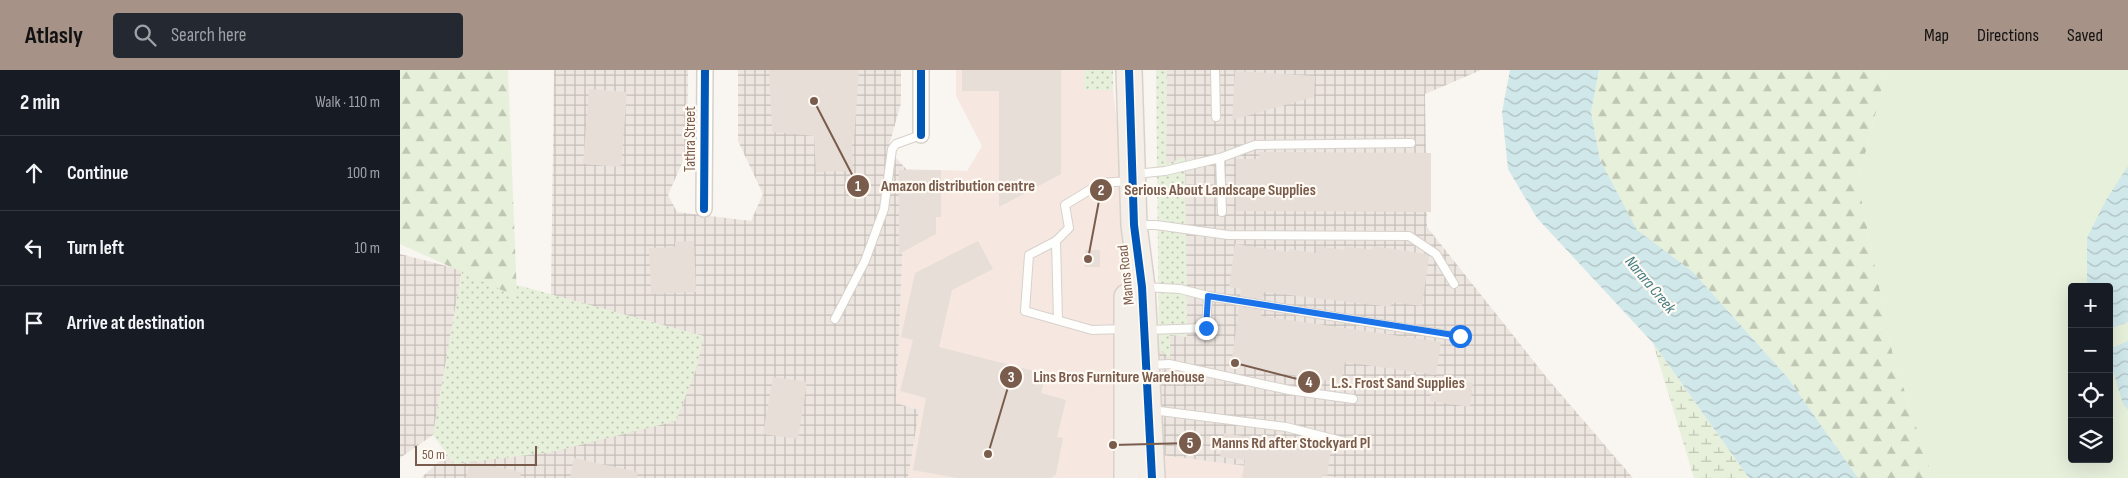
<!DOCTYPE html>
<html lang="en">
<head>
<meta charset="utf-8">
<style>
	body { margin:0; font-family:"Sofia Sans Condensed",sans-serif; background:#242831; color:#f1f3f6 }
	.controls { position:absolute; right:15px; bottom:15px; display:grid; overflow:hidden; border-radius:5px; box-shadow:0 5px 20px #0002 }
	.controls button { width:45px; height:45px; display:grid; place-items:center; padding:0; border:0; border-bottom:1px solid #363941; background:#171b24; color:#f1f3f6; font:25px sans-serif }
	.scale { position:absolute; left:15px; bottom:12px; width:122px; box-sizing:border-box; padding-left:5px; border:2px solid #7a5c4d; border-top:0; font-size:14px; line-height:18px; white-space:nowrap; color:#7a5c4d; -webkit-text-stroke:4px #fffaf3; paint-order:stroke }
	.stop { position:absolute; width:15px; height:15px; margin:-11px; border:4px solid #1a73e8; border-radius:50%; background:#fff }
	.stop.end { background:#1a73e8; border-color:#fff; box-shadow:0 1px 5px #0008 }
	.list { margin:0; padding:0; list-style:none }
	h2 { display:flex; justify-content:space-between; align-items:center; height:65px; margin:0; padding:0 20px; font-size:21px }
	h2 small { font-size:16px; font-weight:400; color:#9ea1a6 }
	.list li { display:grid; grid-template-columns:32px 1fr auto; gap:15px; align-items:center; box-sizing:border-box; height:75px; padding:0 20px; border-top:1px solid #363941 }
	.list b { display:block; font-size:19px; white-space:nowrap }
	.list em { font-size:16px; font-style:normal; color:#9ea1a6 }
	.icon { flex:none; width:28px; height:28px; fill:none; stroke:currentColor; stroke-width:2; stroke-linecap:round; stroke-linejoin:round }
	.map { position:relative; flex:none; width:1728px; height:408px; overflow:hidden }
	header { display:flex; align-items:center; gap:30px; box-sizing:border-box; height:70px; padding:0 25px; background:#a69286; color:#111 }
	header strong { font-size:24px }
	nav { display:flex; gap:28px; margin-inline-start:auto; font-size:18px }
	.search { width:350px; height:45px; background:#242831; display:flex; align-items:center; gap:12px; box-sizing:border-box; padding:0 18px; border-radius:5px; color:#9ea1a6; font-size:19px }
	main { display:flex }
	aside { flex:1; background:#171b24 }
	.map>svg:first-child { display:block }
	.commercial { fill:#f6e8e1 }
	.industrial { fill:url(#industrial-grid) }
	.grass { fill:url(#grass-dots) }
	.forest { fill:url(#forest-firs) }
	.wetland { fill:url(#wetland-marsh) }
	.pitch { fill:#e7f0db; fill-rule:evenodd }
	.water { fill:url(#water-waves) }
	.building { fill:#e6ded7 }
	.lines { fill:none; stroke-linecap:round; stroke-linejoin:round }
	.lane-casing { stroke:#d7d1cb; stroke-width:10 }
	.street-casing { stroke:#d7d1cb; stroke-width:18 }
	.primary-casing { stroke:#dad1cc; stroke-width:28 }
	.lane { stroke:#fefefd; stroke-width:8 }
	.street { stroke:#fefefd; stroke-width:15 }
	.primary { stroke:#f3eee8; stroke-width:25 }
	.cycleway-casing { stroke:#fffaf3; stroke-width:11 }
	.cycleway { stroke:#0057b8; stroke-width:8 }
	.route { stroke:#1a73e8; stroke-width:6 }
	.labels { text-anchor:middle; dominant-baseline:central; stroke-width:4.5; stroke-linejoin:round; paint-order:stroke }
	.street-label { font-size:15px; fill:#7a5c4d; stroke:#fffaf3 }
	.water-label { font-size:16px; font-style:italic; fill:#437c86; stroke:#fffaf3 }
	.leader { fill:none; stroke:#7a5c4d; stroke-width:2 }
	.callout-dot { fill:#7a5c4d; stroke:#fffaf3; stroke-width:2 }
	.mark-label { font-size:15px; text-anchor:middle; font-weight:bold; fill:#fff }
	.callout-label { font-size:16px; text-anchor:middle; font-weight:bold; fill:#7a5c4d; stroke:#fffaf3; stroke-width:4.5; stroke-linejoin:round; paint-order:stroke }
</style>
</head>
<body>
<header>
<strong>Atlasly</strong>
<div class="search"><svg class="icon" aria-label="search" viewBox="0 0 24 24"><circle cx="10" cy="10" r="6"/><path d="M15 15l6 6"/></svg>Search here</div>
<nav><a>Map</a><a>Directions</a><a>Saved</a></nav>
</header>
<main>
<aside>
<h2>2 min<small>Walk · 110 m</small></h2>
<ul class="list">
<li><svg class="icon" aria-label="ahead" viewBox="0 0 24 24"><path d="M12 20V5M6 11l6-6 6 6"/></svg><div><b>Continue</b></div><em>100 m</em></li>
<li><svg class="icon" aria-label="left" viewBox="0 0 24 24"><path d="M17 20v-9H6M10 6l-5 5 5 5"/></svg><div><b>Turn left</b></div><em>10 m</em></li>
<li><svg class="icon" aria-label="arrive" viewBox="0 0 24 24"><path d="M6 21V4h12l-3 4 3 4H6"/></svg><div><b>Arrive at destination</b></div></li>
</ul>
</aside>
<div class="map">
<svg width="1728" height="408" viewBox="0 0 1728 408">
	<defs>
		<pattern id="industrial-grid" width="8" height="8" patternUnits="userSpaceOnUse" patternTransform="scale(1.25)"><rect width="8" height="8" fill="#ede5e0"/><path d="M0 4h8M4 0v8" fill="none" stroke="#c5bdb8"/></pattern>
		<pattern id="grass-dots" width="8" height="8" patternUnits="userSpaceOnUse" patternTransform="scale(1.25)"><rect width="8" height="8" fill="#e7f0db"/><path d="M2 2h.1M6 6h.1" fill="none" stroke="#c0c6b4" stroke-width="1.8" stroke-linecap="round"/></pattern>
		<pattern id="forest-firs" width="22" height="20" patternUnits="userSpaceOnUse" patternTransform="scale(1.25)"><rect width="22" height="20" fill="#e7f0db"/><path d="M5 1l3.5 6h-7zM16 11l3.5 6h-7z" fill="#c0c6b4"/></pattern>
		<pattern id="wetland-marsh" width="20" height="14" patternUnits="userSpaceOnUse" patternTransform="scale(1.25)"><rect width="20" height="14" fill="#e7f0db"/><path d="M1 5h8M5 5V1M11 12h8M15 12V8" fill="none" stroke="#c0c6b4"/></pattern>
		<pattern id="water-waves" width="16" height="10" patternUnits="userSpaceOnUse" patternTransform="scale(1.25)"><rect width="16" height="10" fill="#d0e8ea"/><path d="M0 5q4-4 8 0t8 0" fill="none" stroke="#aebfc0"/></pattern>
	</defs>
	<rect width="100%" height="100%" fill="#f9f5f0"/>
	<g class="commercial">
		<polygon points="556,0 684,0 684,20 713,20 724,107 723,408 508,408 519,340 496,333 506,99 567,101 582,76 556,26"/>
		<polygon points="754,384 820,391 941,408 758,408"/>
	</g>
	<g class="industrial">
		<polygon points="154,0 288,0 287,82 268,125 277,142 351,151 363,124 338,71 338,0 501,0 501,33 488,79 506,99 496,333 519,340 508,408 21,408 47,384 54,394 297,297 303,266 151,225"/>
		<polygon points="767,0 1081,0 1025,24 1027,157 1147,308 1233,408 941,408 754,384 749,279 759,279 770,287 770,264 787,267 785,88 766,95"/>
		<polygon points="0,184 62,200 33,365 0,388"/>
	</g>
	<g class="grass">
		<rect x="684" y="0" width="29" height="20"/>
		<polygon points="756,0 767,0 766,94 785,87 787,267 770,265 770,288 759,279"/>
		<polygon points="62,200 303,266 297,297 276,351 152,382 54,394 33,365"/>
	</g>
	<g class="forest">
		<polygon points="0,0 108,0 117,227 0,174"/>
		<polygon points="1199,0 1487,0 1458,112 1493,285 1533,408 1458,408 1388,308 1293,202 1237,161 1200,90 1191,42"/>
	</g>
	<polygon class="wetland" points="1253,273 1349,408 1294,408"/>
	<path class="pitch" d="M1487,0H1728V408H1533L1493,285L1458,112ZM1672,217H1709V389H1672Z"/>
	<g class="water">
		<polygon points="1110,0 1199,0 1191,42 1200,90 1237,160 1293,202 1388,308 1458,408 1349,408 1253,273 1137,148 1108,99 1102,42"/>
		<polygon points="1728,96 1728,252 1709,259 1709,217 1687,217 1687,168 1706,130"/>
		<polygon points="1728,271 1728,340 1723,334 1709,288 1709,279"/>
	</g>
	<g class="building">
		<polygon points="369,0 459,0 454,71 452,70 453,101 416,102 414,66 372,62"/>
		<polygon points="562,0 661,0 661,104 599,137 599,21 562,21"/>
		<polygon points="835,1 915,6 914,27 832,50"/>
		<polygon points="189,19 227,22 221,97 183,94"/>
		<polygon points="859,82 1031,83 1031,142 836,141 836,89 859,89"/>
		<polygon points="499,100 541,100 541,147 536,147 536,164 499,184"/>
		<polygon points="294,171 296,222 251,224 249,178 275,177 275,172"/>
		<polygon points="578,171 593,199 552,220 539,277 646,304 641,323 666,330 657,367 663,368 656,404 651,408 557,408 513,400 526,328 500,321 513,270 501,267 515,203"/>
		<polygon points="835,174 889,182 889,179 916,183 917,176 944,180 944,176 972,180 973,176 1026,184 1029,186 1022,236 992,232 991,237 864,222 863,229 840,226 841,219 829,217"/>
		<rect x="685" y="180" width="15" height="17"/>
		<polygon points="839,237 862,240 861,246 1041,272 1036,305 945,292 941,313 831,295"/>
		<polygon points="373,307 407,312 398,369 363,364"/>
		<polygon points="1034,307 1073,313 1070,337 1030,331"/>
		<polygon points="824,363 931,380 927,406 922,405 922,408 842,408 845,390 820,387"/>
		<polygon points="174,388 238,402 237,408 170,408"/>
		<polygon points="70,391 121,402 120,408 66,408"/>
	</g>
	<g class="lines">
		<defs>
			<g id="lane">
				<polyline points="815,0 816,47"/>
				<polyline points="820,88 855,75 1011,73"/>
				<polyline points="735,104 765,101 820,88 822,142"/>
				<polyline points="738,155 756,155 828,165 1009,166 1036,184 1054,214"/>
				<polyline points="656,171 669,158 665,135 701,113 729,111"/>
				<polyline points="744,217 780,219 808,226 1060,267"/>
				<polyline points="435,249 465,191 484,139 492,79 496,74 521,65"/>
				<polyline points="658,250 656,171 629,185 625,241 692,260 724,259"/>
				<polyline points="748,260 806,258 808,226"/>
				<polyline points="751,295 769,294 889,320 953,329"/>
				<polyline points="752,340 886,357 949,373"/>
			</g>
			<g id="street">
				<polyline points="521,65 521,0"/>
				<polyline points="304,139 305,0"/>
			</g>
			<g id="primary">
				<polyline points="729,0 734,155 742,217 752,408"/>
				<polyline points="727,227 727,408"/>
			</g>
		</defs>
		<use href="#lane" class="lane-casing"/>
		<use href="#street" class="street-casing"/>
		<use href="#primary" class="primary-casing"/>
		<use href="#lane" class="lane"/>
		<use href="#street" class="street"/>
		<use href="#primary" class="primary"/>
		<defs>
			<g id="cycleway">
				<polyline points="729,0 734,155 742,217 752,408"/>
				<polyline points="521,65 521,0"/>
				<polyline points="304,139 305,0"/>
			</g>
		</defs>
		<use href="#cycleway" class="cycleway-casing"/>
		<use href="#cycleway" class="cycleway"/>
	</g>
	<g class="lines">
		<polyline class="route" points="806,258 808,226 1060,266"/>
	</g>
	<g class="labels">
		<g class="street-label">
			<text transform="translate(290 69) rotate(-90)">Tathra Street</text>
			<text transform="translate(726 205) rotate(-96)">Manns Road</text>
		</g>
		<g class="water-label">
			<text transform="translate(1250 215) rotate(50)">Narara Creek</text>
		</g>
	</g>
	<path class="leader" d="M414 31L458 116M688 189L701 120M588 384L611 307M835 293L909 312M713 375L790 373"/>
	<g class="callout-dot">
		<circle cx="414" cy="31" r="5"/>
		<circle cx="688" cy="189" r="5"/>
		<circle cx="588" cy="384" r="5"/>
		<circle cx="835" cy="293" r="5"/>
		<circle cx="713" cy="375" r="5"/>
		<circle cx="458" cy="116" r="12"/>
		<circle cx="701" cy="120" r="12"/>
		<circle cx="611" cy="307" r="12"/>
		<circle cx="909" cy="312" r="12"/>
		<circle cx="790" cy="373" r="12"/>
	</g>
	<g class="mark-label">
		<text x="458" y="121">1</text>
		<text x="701" y="125">2</text>
		<text x="611" y="312">3</text>
		<text x="909" y="317">4</text>
		<text x="790" y="378">5</text>
	</g>
	<g class="callout-label">
		<text x="558" y="121">Amazon distribution centre</text>
		<text x="820" y="125">Serious About Landscape Supplies</text>
		<text x="719" y="312">Lins Bros Furniture Warehouse</text>
		<text x="998" y="318">L.S. Frost Sand Supplies</text>
		<text x="891" y="378">Manns Rd after Stockyard Pl</text>
	</g>
</svg>
<div class="controls">
<button>+</button>
<button>−</button>
<button><svg class="icon" aria-label="locate" viewBox="0 0 24 24"><circle cx="12" cy="12" r="6"/><path d="M12 2v4M12 18v4M2 12h4M18 12h4"/></svg></button>
<button><svg class="icon" aria-label="layers" viewBox="0 0 24 24"><path d="M12 4l9 5-9 5-9-5zM3 14l9 5 9-5"/></svg></button>
</div>
<div class="scale">50 m</div>
<div class="stop" style="left:1060px;top:266px"></div>
<div class="stop end" style="left:806px;top:258px"></div>
</div>
</main>
</body>
</html>
